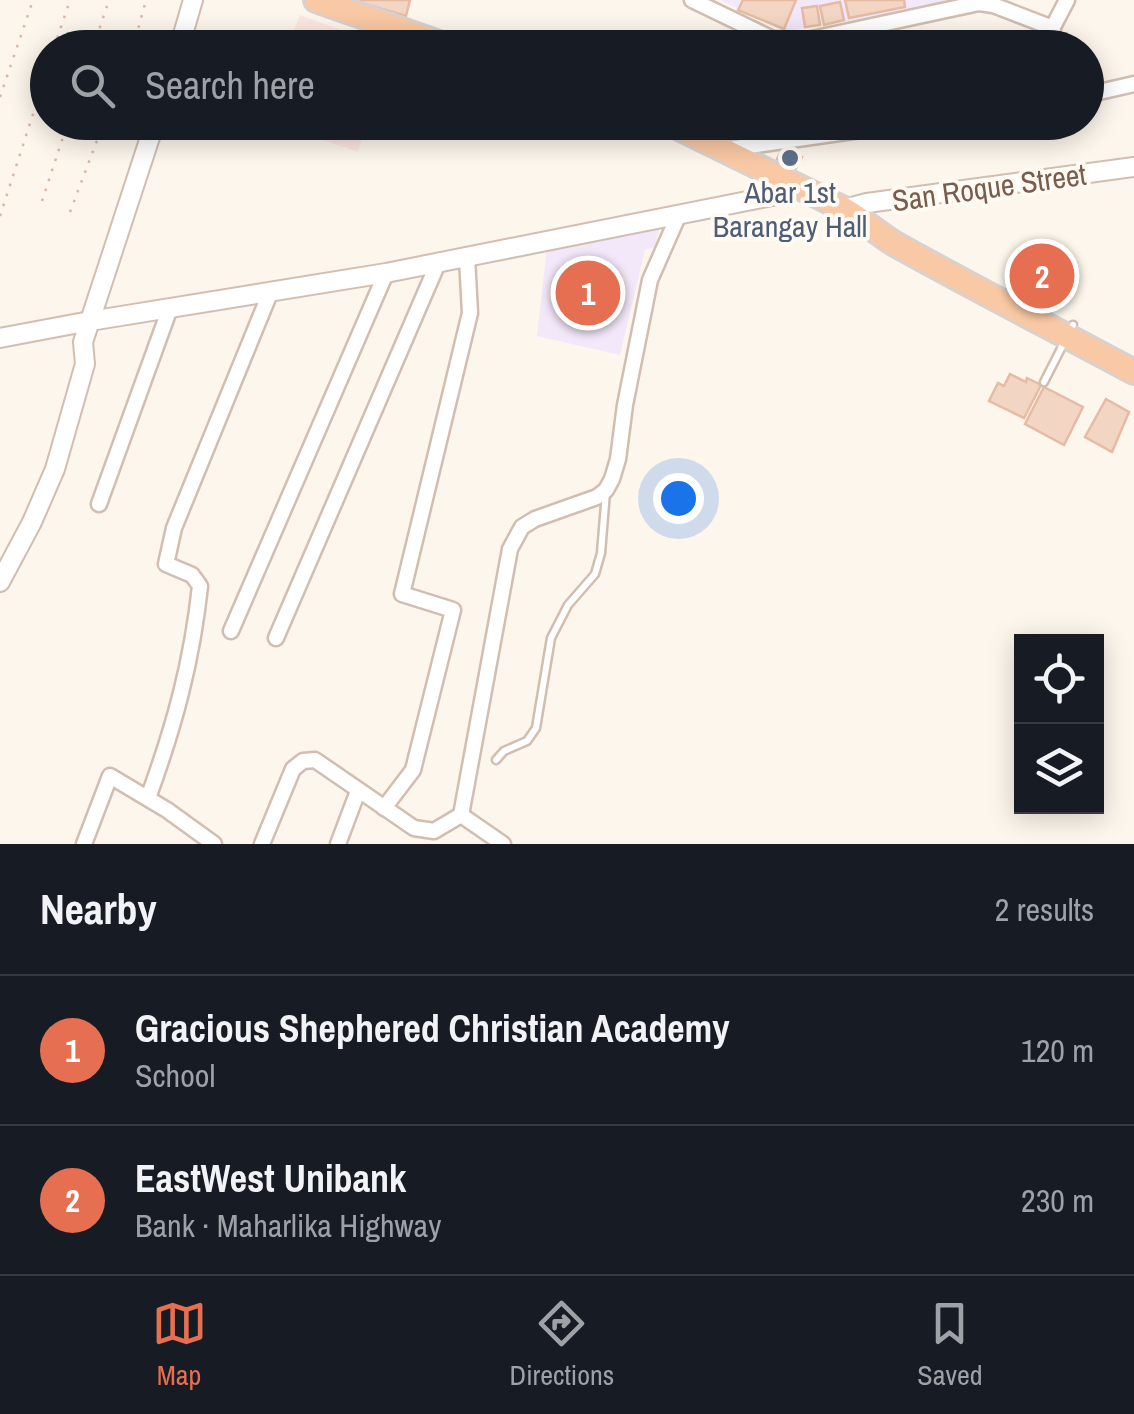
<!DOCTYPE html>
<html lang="en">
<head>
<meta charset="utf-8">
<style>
	body { margin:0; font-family:"Archivo Narrow",sans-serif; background:#20242c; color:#f1f3f6 }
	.controls { position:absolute; right:30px; bottom:30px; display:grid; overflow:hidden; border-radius:0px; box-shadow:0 5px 25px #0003 }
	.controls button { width:90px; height:90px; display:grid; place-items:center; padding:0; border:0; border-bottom:2px solid #363941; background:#171b24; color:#f1f3f6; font:50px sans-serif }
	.you { position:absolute; left:678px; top:498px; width:35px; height:35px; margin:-25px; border:8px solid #fff; border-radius:50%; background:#1a73e8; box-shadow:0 0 0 15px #1a73e833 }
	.badge { display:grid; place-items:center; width:65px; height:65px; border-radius:50%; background:#e76f51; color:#fff; font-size:32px; font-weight:700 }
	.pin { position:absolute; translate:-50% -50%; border:5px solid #fff; box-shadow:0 2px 10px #0006 }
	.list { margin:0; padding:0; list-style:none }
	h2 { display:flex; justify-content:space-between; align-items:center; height:130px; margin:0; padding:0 40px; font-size:42px }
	h2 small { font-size:32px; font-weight:400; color:#9ea1a6 }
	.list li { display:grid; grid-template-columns:65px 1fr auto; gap:30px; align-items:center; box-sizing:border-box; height:150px; padding:0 40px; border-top:2px solid #363941 }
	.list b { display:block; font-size:38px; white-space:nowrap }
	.list p { margin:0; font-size:32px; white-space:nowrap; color:#9ea1a6 }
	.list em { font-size:32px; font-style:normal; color:#9ea1a6 }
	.icon { flex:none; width:55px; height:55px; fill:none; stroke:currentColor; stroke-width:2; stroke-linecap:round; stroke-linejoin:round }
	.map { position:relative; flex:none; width:1134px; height:844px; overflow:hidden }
	.search { position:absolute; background:#171b24; box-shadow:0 5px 25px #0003; left:30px; right:30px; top:30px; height:110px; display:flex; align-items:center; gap:25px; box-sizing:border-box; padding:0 35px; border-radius:55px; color:#9ea1a6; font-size:38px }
	.sheet { height:430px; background:#171b24 }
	nav { display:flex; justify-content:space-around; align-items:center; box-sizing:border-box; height:140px; border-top:2px solid #363941; background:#171b24; font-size:28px; color:#9ea1a6 }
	nav a { display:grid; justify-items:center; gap:5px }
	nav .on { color:#e76f51 }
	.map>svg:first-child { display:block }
	.commercial { fill:#fde8e0 }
	.education { fill:#f3e8fa }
	.building { fill:#f3d5c3; stroke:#e6bba3; stroke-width:2.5 }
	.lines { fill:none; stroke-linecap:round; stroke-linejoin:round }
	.service-casing { stroke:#d1beb0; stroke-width:11 }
	.minor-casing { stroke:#d1beb0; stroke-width:19 }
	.tertiary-casing { stroke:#d1beb0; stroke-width:22 }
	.trunk-casing { stroke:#dad1cd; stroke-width:28 }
	.path { stroke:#d9b8a5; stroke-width:2.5; stroke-dasharray:2.5 8; stroke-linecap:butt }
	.service { stroke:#fff; stroke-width:6 }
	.minor { stroke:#fff; stroke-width:14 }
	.tertiary { stroke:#fff; stroke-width:18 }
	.trunk { stroke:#f9c8a4; stroke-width:22 }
	.service-dot { fill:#5c6f8a; stroke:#fffaf3; stroke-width:4 }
	.labels { text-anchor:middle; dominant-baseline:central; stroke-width:8; stroke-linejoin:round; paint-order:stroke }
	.street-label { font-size:30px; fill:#7a5c4d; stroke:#fffaf3 }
	.service-label { font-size:30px; fill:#4e5e75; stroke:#fffaf3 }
</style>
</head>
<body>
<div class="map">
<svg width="1134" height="844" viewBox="0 0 1134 844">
	<rect width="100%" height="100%" fill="#fdf6ec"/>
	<g class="commercial">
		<polygon points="300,15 386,46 386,47 287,47"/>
		<polygon points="275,123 366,123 358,152"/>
	</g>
	<g class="education">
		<polygon points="720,0 947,0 947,5 787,31"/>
		<polygon points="660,227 655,247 645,250 620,355 537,336 547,247"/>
	</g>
	<g class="building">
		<polygon points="351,0 410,0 406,16"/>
		<polygon points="743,0 796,0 784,29 738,10"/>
		<polygon points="845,0 904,0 905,7 849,18"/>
		<polygon points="840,2 844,20 824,25 820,6"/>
		<polygon points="817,6 820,25 805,27 802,8"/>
		<polygon points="784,146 802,157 795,170 777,159"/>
		<polygon points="1010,374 1026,382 1027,378 1041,385 1024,418 989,401 998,383 1004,386"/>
		<polygon points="1044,387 1083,407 1064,445 1025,424"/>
		<polygon points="1106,399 1129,412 1112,452 1085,437"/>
	</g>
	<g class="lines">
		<defs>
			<g id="service">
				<polyline points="1044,382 1073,325"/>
				<polyline points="496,760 504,751 527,741 536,728 551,638 568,605 595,574 601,553 606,492"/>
			</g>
			<g id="minor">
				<polyline points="692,0 773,39 807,40 979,3 993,5 1053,28"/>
				<polyline points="1042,48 1067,0"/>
				<polyline points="1086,95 1134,84"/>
				<polyline points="728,149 916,122"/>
				<polyline points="99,504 170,308"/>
				<polyline points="231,631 386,273"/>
				<polyline points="276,638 438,263"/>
				<path d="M148,798C174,727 192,662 200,586L192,575L166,564L174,528L270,293"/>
				<polyline points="384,808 413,770 453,610 402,594 470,313 467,258"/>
				<polyline points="461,815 510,549 522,527 535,519 597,497 606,490 612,479 618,459 625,405 650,280 679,214"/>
				<polyline points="461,815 503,844"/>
				<polyline points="84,844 110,776 167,810 214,844"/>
				<polyline points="262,844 293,769 303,761 315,760 414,828 434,831 461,815"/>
				<polyline points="338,844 358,791"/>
			</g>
			<g id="tertiary">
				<polyline points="179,48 193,0"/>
				<polyline points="844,209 867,203 1134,167"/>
				<polyline points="0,338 90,321 386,273 777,195 798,185"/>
				<polyline points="0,582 32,522 55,469 85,364 83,342 86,333 155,122"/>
			</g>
			<g id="trunk">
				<polyline points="316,0 453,48"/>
				<path d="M667,122L844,209C862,219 877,233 895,244C974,288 1054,329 1134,372"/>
			</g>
		</defs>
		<use href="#service" class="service-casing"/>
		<use href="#minor" class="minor-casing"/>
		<use href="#tertiary" class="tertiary-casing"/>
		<use href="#trunk" class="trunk-casing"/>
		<g class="path">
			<polyline points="54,48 70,0"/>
			<polyline points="93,48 109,0"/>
			<polyline points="133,48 146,0"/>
			<polyline points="0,97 33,0"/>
			<polyline points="42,201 68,122"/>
			<polyline points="70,212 104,122"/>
			<polyline points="0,216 48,68"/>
		</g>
		<use href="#service" class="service"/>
		<use href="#minor" class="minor"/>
		<use href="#tertiary" class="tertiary"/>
		<use href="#trunk" class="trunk"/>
	</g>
	<circle class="service-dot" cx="790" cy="158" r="10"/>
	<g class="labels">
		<g class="street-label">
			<text transform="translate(989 187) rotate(-8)">San Roque Street</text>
		</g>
		<g class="service-label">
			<text x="790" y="192">Abar 1st<tspan x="790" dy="34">Barangay Hall</tspan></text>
		</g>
	</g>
</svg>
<div class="controls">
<button><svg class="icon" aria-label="locate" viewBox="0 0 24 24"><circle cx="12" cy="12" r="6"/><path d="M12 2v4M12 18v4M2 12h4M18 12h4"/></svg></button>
<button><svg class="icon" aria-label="layers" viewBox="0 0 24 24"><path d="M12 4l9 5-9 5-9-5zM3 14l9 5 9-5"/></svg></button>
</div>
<div class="you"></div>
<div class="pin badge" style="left:588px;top:293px">1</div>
<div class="pin badge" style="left:1042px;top:276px">2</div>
<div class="search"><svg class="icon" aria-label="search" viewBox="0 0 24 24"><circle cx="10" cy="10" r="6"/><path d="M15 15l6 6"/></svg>Search here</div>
</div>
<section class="sheet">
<h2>Nearby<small>2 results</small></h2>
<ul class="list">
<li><span class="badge">1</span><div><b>Gracious Shephered Christian Academy</b><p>School</p></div><em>120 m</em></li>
<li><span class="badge">2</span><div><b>EastWest Unibank</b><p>Bank · Maharlika Highway</p></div><em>230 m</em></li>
</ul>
</section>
<nav>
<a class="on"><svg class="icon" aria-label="map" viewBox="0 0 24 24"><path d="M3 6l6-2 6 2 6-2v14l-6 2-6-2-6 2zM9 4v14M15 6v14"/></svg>Map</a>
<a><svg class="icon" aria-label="directions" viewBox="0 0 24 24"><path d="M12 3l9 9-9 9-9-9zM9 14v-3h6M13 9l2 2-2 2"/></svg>Directions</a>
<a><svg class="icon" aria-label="saved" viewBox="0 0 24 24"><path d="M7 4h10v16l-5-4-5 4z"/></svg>Saved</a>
</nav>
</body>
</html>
